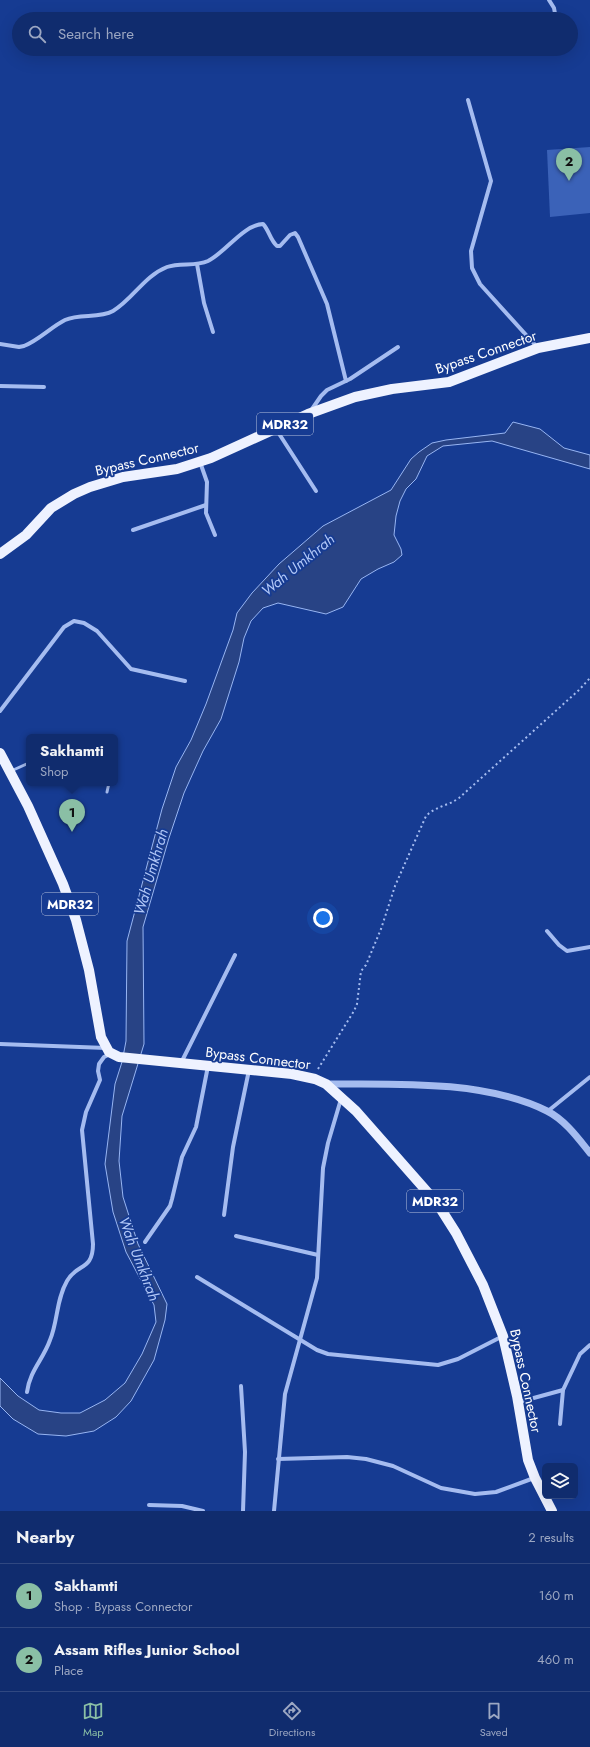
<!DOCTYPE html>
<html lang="en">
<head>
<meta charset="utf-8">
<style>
	body { margin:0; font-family:Jost,sans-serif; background:#1e3876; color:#f1f3f6 }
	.controls { position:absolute; right:12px; bottom:12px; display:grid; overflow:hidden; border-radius:6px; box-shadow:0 4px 16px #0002 }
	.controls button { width:36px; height:36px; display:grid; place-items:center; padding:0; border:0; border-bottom:1px solid #304881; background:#102c6e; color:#f1f3f6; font:20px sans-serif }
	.you { position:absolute; left:323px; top:918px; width:14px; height:14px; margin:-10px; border:3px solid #fff; border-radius:50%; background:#1a73e8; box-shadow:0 0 0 6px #1a73e833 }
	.badge { display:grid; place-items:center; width:26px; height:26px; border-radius:50%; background:#8abfa5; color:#111; font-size:13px; font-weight:700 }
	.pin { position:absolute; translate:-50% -33px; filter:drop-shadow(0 1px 2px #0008) }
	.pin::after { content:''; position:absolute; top:21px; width:14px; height:12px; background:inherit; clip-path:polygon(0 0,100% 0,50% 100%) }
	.popup { position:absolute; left:26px; top:734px; width:92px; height:52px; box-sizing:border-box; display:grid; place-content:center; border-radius:6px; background:#102c6e; filter:drop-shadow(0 1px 3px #0005); font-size:13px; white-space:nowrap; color:#9ca7c2 }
	.popup b { font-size:15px; color:#f1f3f6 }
	.popup::after { content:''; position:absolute; left:50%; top:100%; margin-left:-8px; border:8px solid transparent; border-top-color:#102c6e }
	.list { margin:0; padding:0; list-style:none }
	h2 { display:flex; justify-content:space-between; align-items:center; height:52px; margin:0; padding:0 16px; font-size:17px }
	h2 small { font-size:13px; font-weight:400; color:#9ca7c2 }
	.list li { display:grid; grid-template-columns:26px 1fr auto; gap:12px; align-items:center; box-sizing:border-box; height:64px; padding:0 16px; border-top:1px solid #304881 }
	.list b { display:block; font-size:15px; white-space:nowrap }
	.list p { margin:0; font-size:13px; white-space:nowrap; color:#9ca7c2 }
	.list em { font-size:13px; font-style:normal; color:#9ca7c2 }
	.icon { flex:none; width:22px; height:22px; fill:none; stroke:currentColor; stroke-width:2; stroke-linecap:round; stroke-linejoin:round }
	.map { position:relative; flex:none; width:590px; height:1511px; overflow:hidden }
	.search { position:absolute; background:#102c6e; box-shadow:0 4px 16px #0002; left:12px; right:12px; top:12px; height:44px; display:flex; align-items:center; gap:10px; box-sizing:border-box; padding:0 14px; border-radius:22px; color:#9ca7c2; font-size:15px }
	.sheet { height:180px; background:#102c6e }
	nav { display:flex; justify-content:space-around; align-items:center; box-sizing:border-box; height:56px; border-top:1px solid #304881; background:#102c6e; font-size:11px; color:#9ca7c2 }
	nav a { display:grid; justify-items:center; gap:2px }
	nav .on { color:#8abfa5 }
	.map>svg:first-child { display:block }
	.water { fill:#284385; stroke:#97b5f3 }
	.building { fill:#3b62b8 }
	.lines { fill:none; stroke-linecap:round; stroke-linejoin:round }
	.path { stroke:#a5bcf0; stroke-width:2; stroke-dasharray:2 3; stroke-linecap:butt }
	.service { stroke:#a5bcf0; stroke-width:3 }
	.minor { stroke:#a5bcf0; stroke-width:4 }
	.tertiary { stroke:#a5bcf0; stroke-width:7 }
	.primary { stroke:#eef2ff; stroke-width:10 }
	.labels { text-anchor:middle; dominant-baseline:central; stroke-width:3.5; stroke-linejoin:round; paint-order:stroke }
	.shield { fill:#163b92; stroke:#b9c4de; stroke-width:1 }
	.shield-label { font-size:13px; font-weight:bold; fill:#fff }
	.street-label { font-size:14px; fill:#fff; stroke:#163b92 }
	.water-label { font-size:15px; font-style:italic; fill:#b1c7f7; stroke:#163b92 }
</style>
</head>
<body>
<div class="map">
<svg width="590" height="1511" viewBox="0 0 590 1511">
	<rect width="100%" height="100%" fill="#163b92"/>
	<polygon class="water" points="513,422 540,429 564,448 590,455 590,469 492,441 443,446 427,456 416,479 406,489 400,501 396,516 394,535 401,549 402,555 394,562 378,569 361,579 343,607 326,614 278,603 263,608 251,621 244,638 239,662 221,719 203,751 184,793 169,838 143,927 144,1044 122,1116 119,1161 123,1197 138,1244 167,1304 165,1320 154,1360 131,1401 116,1417 94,1431 66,1436 38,1434 13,1419 0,1406 0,1378 18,1396 39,1410 61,1413 80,1413 105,1400 125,1383 142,1354 156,1322 154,1305 126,1252 113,1212 105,1164 115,1084 122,1062 126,1041 127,941 162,809 176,767 191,740 206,704 233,630 237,613 252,593 279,564 323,526 391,490 411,459 419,452 432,443 446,440 505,433"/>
	<polygon class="building" points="590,147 590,213 550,217 547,150"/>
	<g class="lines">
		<path class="path" d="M318,1069L354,1011L357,1004L361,971L366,965L381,929L395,886L426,816C436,806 448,806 459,798L579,690L590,678"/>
		<g class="service">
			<polyline points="85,737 95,737"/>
			<polyline points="11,771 29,763"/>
			<polyline points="107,792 109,783"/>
		</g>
		<g class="minor">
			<polyline points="549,0 554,8 556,19"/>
			<polyline points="468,100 491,181 471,251 472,268 480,284 537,347"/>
			<polyline points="197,264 204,303 213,332"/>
			<path d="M0,344L19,347L24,346C39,340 51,327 65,320C80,313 99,319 113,311C133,299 144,276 167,267C180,262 195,267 208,261C226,252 243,225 263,224C269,230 270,240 277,246H280L290,235L295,233L298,237L327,304L346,381"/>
			<polyline points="0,386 44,387"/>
			<polyline points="310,412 321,396 327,390 350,379 398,347"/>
			<polyline points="276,429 316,491"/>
			<polyline points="200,462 207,482 206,513 215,535"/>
			<polyline points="133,530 206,505"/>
			<polyline points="0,711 64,627 74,621 84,623 97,631 131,669 185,681"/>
			<polyline points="547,931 559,945 567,951 590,947"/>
			<polyline points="0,1044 106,1048"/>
			<polyline points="181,1063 235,955"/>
			<polyline points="548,1111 590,1077"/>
			<polyline points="224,1215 233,1147 249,1070"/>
			<polyline points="236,1236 318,1255"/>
			<polyline points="145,1242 170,1206 172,1199 182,1157 196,1127 208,1066"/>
			<polyline points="197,1277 317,1350 328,1354 438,1365 458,1359 503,1336"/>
			<polyline points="241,1386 245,1452 243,1511"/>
			<path d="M27,1392C30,1370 43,1360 50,1340C58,1321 56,1300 67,1281C77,1263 93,1271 93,1244L82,1130L86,1112L100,1080L98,1071L99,1064L104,1057L110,1054"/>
			<polyline points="519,1402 563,1390"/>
			<polyline points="560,1424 563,1390 580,1354 590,1345"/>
			<polyline points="278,1459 347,1457 366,1459 393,1466 441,1488 475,1494 496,1492 534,1478"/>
			<polyline points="149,1505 182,1506 203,1511"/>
			<polyline points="274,1511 285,1394 317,1278 323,1168 328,1143 341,1099"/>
		</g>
		<path class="tertiary" d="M326,1084C394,1084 485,1080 547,1111C565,1120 578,1138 590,1153"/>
		<g class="primary">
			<polyline points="0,554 26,535 51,508 74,494 90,487 123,477 177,469 211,458 308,414 355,397 392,389 449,382 538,348 590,338"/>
			<polyline points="0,753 28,806 63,884 76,920 89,970 101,1037 109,1052 119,1057 292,1074 315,1079 326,1084 356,1111 437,1203 456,1233 483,1285 503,1336 517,1396 528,1460 535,1478 552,1511"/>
		</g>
	</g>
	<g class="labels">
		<g class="shield">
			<rect x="257" y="413" width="56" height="22" rx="3"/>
			<rect x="42" y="893" width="56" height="22" rx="3"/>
			<rect x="407" y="1190" width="56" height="22" rx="3"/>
		</g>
		<g class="shield-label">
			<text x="285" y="424">MDR32</text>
			<text x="70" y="904">MDR32</text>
			<text x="435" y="1201">MDR32</text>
		</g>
		<g class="street-label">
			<text transform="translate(486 352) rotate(-19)">Bypass Connector</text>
			<text transform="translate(147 459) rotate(-13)">Bypass Connector</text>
			<text transform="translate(258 1058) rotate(7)">Bypass Connector</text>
			<text transform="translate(526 1381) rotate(78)">Bypass Connector</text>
		</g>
		<g class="water-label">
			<text transform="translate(298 565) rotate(-39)">Wah Umkhrah</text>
			<text transform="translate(151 872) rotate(-74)">Wah Umkhrah</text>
			<text transform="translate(139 1259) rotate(69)">Wah Umkhrah</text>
		</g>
	</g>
</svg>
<div class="controls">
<button><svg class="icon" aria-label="layers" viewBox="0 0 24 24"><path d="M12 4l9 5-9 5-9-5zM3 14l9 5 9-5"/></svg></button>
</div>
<div class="you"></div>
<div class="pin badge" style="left:72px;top:832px">1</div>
<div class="popup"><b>Sakhamti</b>Shop</div>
<div class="pin badge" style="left:569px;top:181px">2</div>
<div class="search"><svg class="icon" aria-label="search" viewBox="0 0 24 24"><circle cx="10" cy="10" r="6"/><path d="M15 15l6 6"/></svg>Search here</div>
</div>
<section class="sheet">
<h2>Nearby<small>2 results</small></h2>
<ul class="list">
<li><span class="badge">1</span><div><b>Sakhamti</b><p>Shop · Bypass Connector</p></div><em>160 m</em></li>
<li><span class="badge">2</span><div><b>Assam Rifles Junior School</b><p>Place</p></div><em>460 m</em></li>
</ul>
</section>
<nav>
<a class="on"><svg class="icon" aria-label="map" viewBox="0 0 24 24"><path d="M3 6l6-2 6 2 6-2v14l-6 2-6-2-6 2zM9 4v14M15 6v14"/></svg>Map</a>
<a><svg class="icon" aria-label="directions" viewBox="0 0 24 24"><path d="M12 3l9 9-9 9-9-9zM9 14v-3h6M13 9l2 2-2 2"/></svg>Directions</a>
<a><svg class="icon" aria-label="saved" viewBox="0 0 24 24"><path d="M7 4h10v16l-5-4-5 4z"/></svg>Saved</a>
</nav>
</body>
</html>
